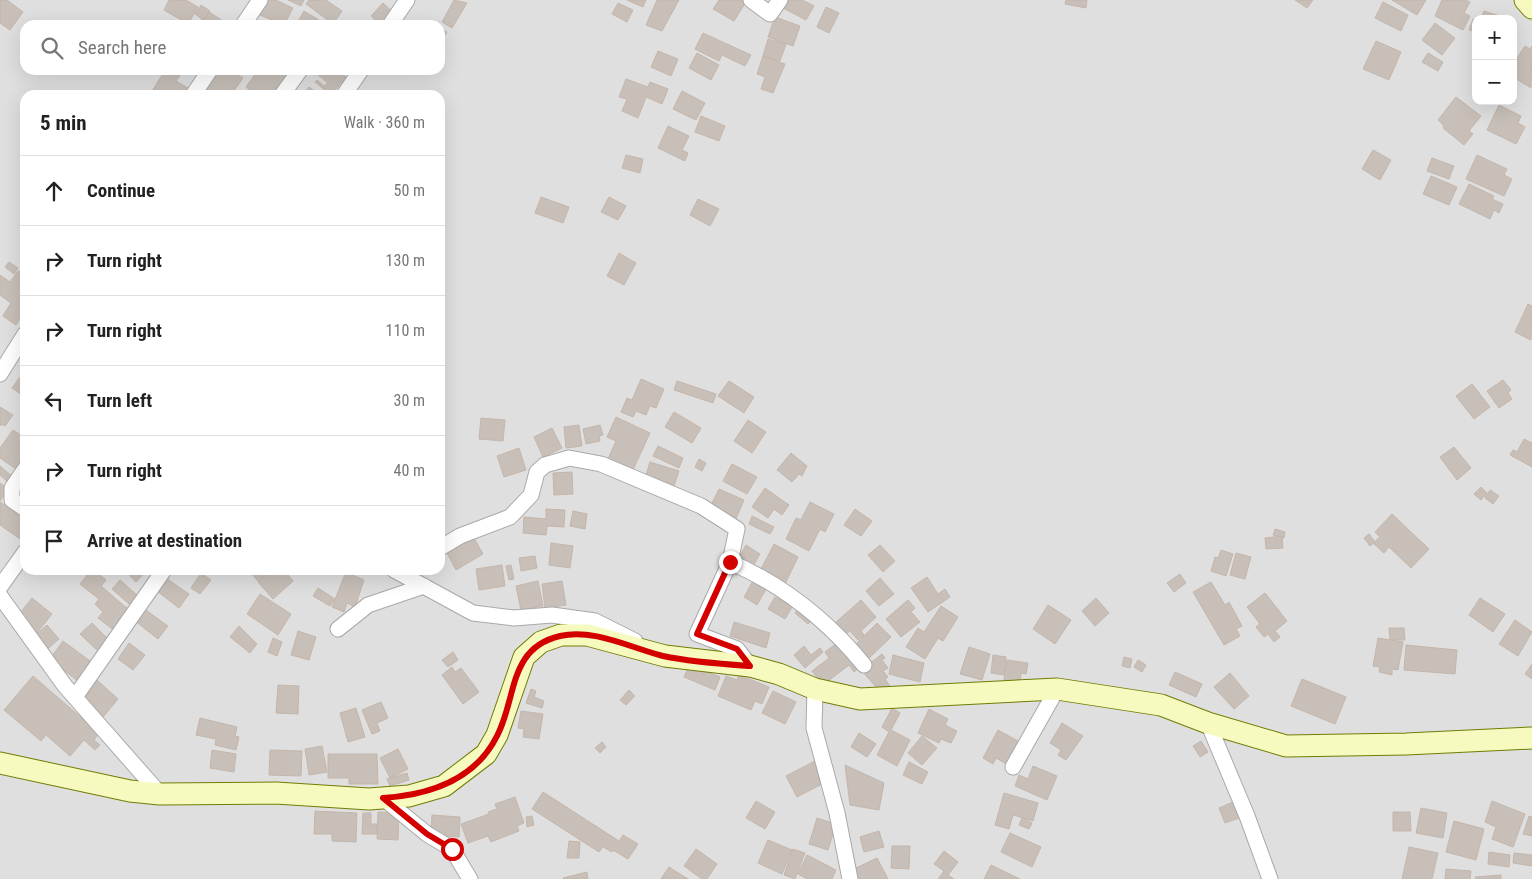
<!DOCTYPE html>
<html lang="en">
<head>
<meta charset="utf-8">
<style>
	body { margin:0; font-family:"Roboto Condensed",sans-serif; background:#f6f6f6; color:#222 }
	.controls { position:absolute; right:15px; top:15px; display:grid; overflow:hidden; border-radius:10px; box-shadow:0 5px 20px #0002 }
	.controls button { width:45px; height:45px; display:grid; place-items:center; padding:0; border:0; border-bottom:1px solid #e0e0e0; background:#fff; color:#222; font:25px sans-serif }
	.stop { position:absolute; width:15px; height:15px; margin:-11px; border:4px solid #d40000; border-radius:50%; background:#fff }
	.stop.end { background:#d40000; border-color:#fff; box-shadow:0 1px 5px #0008 }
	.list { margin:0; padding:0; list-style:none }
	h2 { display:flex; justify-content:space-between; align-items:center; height:65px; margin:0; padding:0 20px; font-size:21px }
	h2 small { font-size:16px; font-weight:400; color:#767676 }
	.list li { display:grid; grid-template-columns:32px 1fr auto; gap:15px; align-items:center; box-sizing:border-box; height:70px; padding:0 20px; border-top:1px solid #e0e0e0 }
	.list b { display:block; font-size:19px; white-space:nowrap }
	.list em { font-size:16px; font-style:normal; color:#767676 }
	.icon { flex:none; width:28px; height:28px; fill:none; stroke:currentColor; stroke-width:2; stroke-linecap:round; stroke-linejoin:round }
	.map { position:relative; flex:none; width:1532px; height:879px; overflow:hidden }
	.search { position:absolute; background:#fff; box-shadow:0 5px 20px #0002; left:20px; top:20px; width:425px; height:55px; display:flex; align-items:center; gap:12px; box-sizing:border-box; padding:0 18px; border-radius:15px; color:#767676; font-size:19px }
	.panel { position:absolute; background:#fff; box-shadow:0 5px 20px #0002; left:20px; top:90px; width:425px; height:485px; border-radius:15px }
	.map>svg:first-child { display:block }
	.residential { fill:#e0dfdf; fill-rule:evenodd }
	.building { fill:#c7bfb8; stroke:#c4b6ab }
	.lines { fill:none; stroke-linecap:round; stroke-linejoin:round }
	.minor-casing { stroke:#a9a9a9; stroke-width:17 }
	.secondary-casing { stroke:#707d05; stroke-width:23 }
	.minor { stroke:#fff; stroke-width:15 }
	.secondary { stroke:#f7fabf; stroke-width:21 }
	.route { stroke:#d40000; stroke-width:6 }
</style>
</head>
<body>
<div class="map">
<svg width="1532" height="879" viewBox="0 0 1532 879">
	<rect width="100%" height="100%" fill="#f2efe9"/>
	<path class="residential" d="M0,0H1532V879H0ZM1476,19H1513V101H1476ZM25,25H440V70H25ZM25,95H440V570H25Z"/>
	<g class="building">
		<polygon points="0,0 7,0 23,12 10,30 0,23"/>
		<polygon points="169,0 186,0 198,7 188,24 164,10"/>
		<polygon points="267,0 276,0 293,8 284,25 260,15"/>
		<polygon points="288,0 304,0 301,6"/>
		<polygon points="309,0 326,0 342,11 333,24 306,4"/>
		<polygon points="454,0 467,3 452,28 442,22"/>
		<polygon points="627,0 646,0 643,7"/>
		<polygon points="657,0 679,0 662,31 646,25"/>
		<polygon points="719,0 742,0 746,2 734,21 713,9"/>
		<polygon points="787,0 802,0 814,6 806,20 783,8"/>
		<polygon points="1066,0 1087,0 1086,8 1065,4"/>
		<polygon points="1295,0 1313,0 1307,8"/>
		<polygon points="1392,0 1426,0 1417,15"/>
		<polygon points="1442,0 1465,0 1470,2 1464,13 1470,16 1463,30 1435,16"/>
		<polygon points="1383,2 1408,15 1401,31 1375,18"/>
		<polygon points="383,3 395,14 384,25 380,25 371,16"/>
		<polygon points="618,3 633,10 627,22 612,14"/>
		<polygon points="201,5 210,11 203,20 195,14"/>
		<polygon points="826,7 839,13 829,33 817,27"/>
		<polygon points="304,11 327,25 306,25 299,20"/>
		<polygon points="1484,11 1500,16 1499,19 1481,19"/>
		<polygon points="209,12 229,25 201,25"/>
		<polygon points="775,17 800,26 793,46 768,37"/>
		<polygon points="1473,19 1476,20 1476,32 1469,30"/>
		<polygon points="1435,23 1455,38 1442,55 1422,40"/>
		<polygon points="440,28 447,32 440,43"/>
		<polygon points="703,33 751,55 745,66 722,55 719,61 695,49"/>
		<polygon points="768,39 786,44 780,61 763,56"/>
		<polygon points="1376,41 1401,52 1389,80 1363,69"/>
		<polygon points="1525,46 1530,49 1532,46 1531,88 1513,77 1513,64"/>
		<polygon points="658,51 678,59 671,76 651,67"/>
		<polygon points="697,53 719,65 711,80 689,68"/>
		<polygon points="1428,53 1443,62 1438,71 1422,62"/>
		<polygon points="763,56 785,64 773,93 761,89 765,77 757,74"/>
		<polygon points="165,70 171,70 180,76 176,81 188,88 184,95 154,95 151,93"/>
		<polygon points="217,70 230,70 243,78 231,95 224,92 222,95 215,95 205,88"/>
		<polygon points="258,70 280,70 292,78 279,95 246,95 250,90 246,87"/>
		<polygon points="312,70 337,70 346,77 331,95 315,82 317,80 324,86 328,83"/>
		<polygon points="626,79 648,87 650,82 668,89 662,104 646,97 638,118 622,111 627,99 619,97"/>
		<polygon points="309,87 320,95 303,95"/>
		<polygon points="682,91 705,103 696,120 673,109"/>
		<polygon points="1456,97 1481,116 1469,131 1473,134 1464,145 1443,128 1444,126 1438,120"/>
		<polygon points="1499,105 1521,116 1518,123 1525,127 1516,144 1487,130"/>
		<polygon points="701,116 725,126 719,141 695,132"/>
		<polygon points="668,126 689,136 682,150 688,153 685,161 658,148"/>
		<polygon points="1373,150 1391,160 1380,180 1362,169"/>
		<polygon points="626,155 643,159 640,173 622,168"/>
		<polygon points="1477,155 1507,169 1504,175 1512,179 1504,196 1466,179"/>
		<polygon points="1432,158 1454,166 1449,179 1427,171"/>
		<polygon points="1431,176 1457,187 1449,205 1423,194"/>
		<polygon points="1469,184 1494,196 1492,199 1503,204 1499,213 1494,210 1490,219 1459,204"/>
		<polygon points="541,197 569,207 563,223 535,213"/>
		<polygon points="609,197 626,206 618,220 601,212"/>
		<polygon points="698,199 719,209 710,226 690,215"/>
		<polygon points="619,253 636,263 624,285 607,276"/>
		<polygon points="9,262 18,268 14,274 5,267"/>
		<polygon points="18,271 25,275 25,312 16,325 3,316 11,303 0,295 0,275 10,282"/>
		<polygon points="1528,304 1532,306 1531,340 1515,332"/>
		<polygon points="20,377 25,380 25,397 12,388"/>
		<polygon points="641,379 664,389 656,408 650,406 646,415 636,411 633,417 621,412 627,398 632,400"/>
		<polygon points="1503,380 1511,390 1508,393 1512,399 1499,408 1487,391"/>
		<polygon points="677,381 716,394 713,403 674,390"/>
		<polygon points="729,381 754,397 744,413 718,396"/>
		<polygon points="1472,384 1490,407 1474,419 1456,396"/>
		<polygon points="0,407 13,415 5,426 1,424 0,426"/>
		<polygon points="674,412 701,428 692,443 665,427"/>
		<polygon points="616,417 650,433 632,472 607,461 616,441 607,437"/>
		<polygon points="481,418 505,420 503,441 479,439"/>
		<polygon points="748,420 766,432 752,453 734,441"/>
		<polygon points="579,425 582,446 566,448 564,427"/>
		<polygon points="600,425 603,435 599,436 600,441 586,444 583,429"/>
		<polygon points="552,428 562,448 543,457 534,437"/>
		<polygon points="13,430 25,438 25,456 16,469 0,458 0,448"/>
		<polygon points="1524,439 1532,443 1532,467 1510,455 1513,450 1517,452"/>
		<polygon points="658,446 683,458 679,468 653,456"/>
		<polygon points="1454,447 1471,468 1457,480 1440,457"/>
		<polygon points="519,448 526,470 504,477 497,456"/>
		<polygon points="791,453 807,466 802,476 799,474 792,482 777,470"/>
		<polygon points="699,459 706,463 702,471 695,467"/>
		<polygon points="650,462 679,471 674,486 645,478"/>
		<polygon points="732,464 757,477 747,494 723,481"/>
		<polygon points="0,466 13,477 8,482 0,475"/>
		<polygon points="572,472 573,494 554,495 553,473"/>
		<polygon points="0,483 8,489 0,501"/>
		<polygon points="1481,487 1487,493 1481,500 1474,494"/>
		<polygon points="765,488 789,505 782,515 774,509 768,518 752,507"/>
		<polygon points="719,489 744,500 735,521 710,507"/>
		<polygon points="1490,490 1499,496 1493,504 1485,498"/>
		<polygon points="0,502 25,519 25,537 23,541 0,525"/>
		<polygon points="810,502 834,514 825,532 820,529 809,551 786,539 796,518 801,520"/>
		<polygon points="546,509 565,510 564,527 547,526 546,535 523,533 524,517 546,519"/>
		<polygon points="855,509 872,521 861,536 844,525"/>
		<polygon points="573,511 587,514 585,529 570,526"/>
		<polygon points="1392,514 1429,549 1411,568 1389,547 1384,553 1373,543 1380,537 1375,532"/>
		<polygon points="752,516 774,527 770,534 749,524"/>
		<polygon points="1275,529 1285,532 1284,538 1273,535"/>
		<polygon points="1369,534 1375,542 1370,546 1364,538"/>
		<polygon points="1282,536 1283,548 1266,549 1265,538"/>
		<polygon points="474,538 483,554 456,570 447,553"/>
		<polygon points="551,543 573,546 570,568 549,565"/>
		<polygon points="774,544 798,557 784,586 759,573"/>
		<polygon points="746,545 760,554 752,568 738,559"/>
		<polygon points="880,545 895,561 883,572 868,555"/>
		<polygon points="1221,550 1233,554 1226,576 1211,571 1215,557 1218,558"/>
		<polygon points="1236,553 1251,557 1245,579 1230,575"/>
		<polygon points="535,556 537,568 521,571 519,558"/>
		<polygon points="502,565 505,586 479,590 476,569"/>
		<polygon points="511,565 514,579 509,580 506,566"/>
		<polygon points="91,570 94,570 106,580 101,586 128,609 120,619 123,621 115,631 98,618 103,612 95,604 99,599 80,584"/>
		<polygon points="124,570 147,570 136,582"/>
		<polygon points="253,570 271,570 258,581 250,572"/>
		<polygon points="272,570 284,570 293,581 273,599 258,582"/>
		<polygon points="346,572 364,580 355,607 347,603 344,612 332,607"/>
		<polygon points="201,573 211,580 200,594 191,588"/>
		<polygon points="1180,574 1186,583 1174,592 1167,583"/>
		<polygon points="927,577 938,594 945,589 950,597 928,612 911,588"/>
		<polygon points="166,578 189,594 179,608 157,591"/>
		<polygon points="880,578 894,594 879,606 866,591"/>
		<polygon points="754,579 767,587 757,605 744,597"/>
		<polygon points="120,580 137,595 129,604 112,589"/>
		<polygon points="538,581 543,606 521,610 516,586"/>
		<polygon points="562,581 566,605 545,608 542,584"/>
		<polygon points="1211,582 1225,605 1229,602 1242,626 1236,629 1240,636 1224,645 1193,592"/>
		<polygon points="318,588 335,599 330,606 313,596"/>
		<polygon points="1265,593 1287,621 1275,631 1280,637 1274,642 1268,634 1264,637 1256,627 1260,624 1247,607"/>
		<polygon points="260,594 291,614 278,635 247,614"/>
		<polygon points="775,597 792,607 785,619 768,609"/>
		<polygon points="32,598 52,614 36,634 16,618"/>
		<polygon points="1096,598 1109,613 1095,626 1082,611"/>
		<polygon points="1480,598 1505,614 1493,632 1469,615"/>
		<polygon points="861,600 876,617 861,631 864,635 858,640 850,631 845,635 835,623"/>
		<polygon points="908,600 915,608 911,612 920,622 901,637 886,619"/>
		<polygon points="1048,605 1071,620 1055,644 1033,629"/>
		<polygon points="800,606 814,618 808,624 795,613"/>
		<polygon points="941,606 958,617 943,641 938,638 925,659 906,647 918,628 924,632"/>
		<polygon points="143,608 168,626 158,639 134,620"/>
		<polygon points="1515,620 1532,632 1518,656 1499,644"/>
		<polygon points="734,622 770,633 766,648 730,636"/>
		<polygon points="92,623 110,641 99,652 80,634"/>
		<polygon points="877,623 891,637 867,660 854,646"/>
		<polygon points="47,625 59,639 44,652 32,638"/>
		<polygon points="239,626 257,644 250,653 230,637"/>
		<polygon points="1389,628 1404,628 1405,640 1390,640"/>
		<polygon points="298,631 316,637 309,660 291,655"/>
		<polygon points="273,638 282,642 277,656 268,652"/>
		<polygon points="1378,638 1403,642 1398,670 1392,669 1392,675 1379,672 1380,667 1373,666"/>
		<polygon points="841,640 861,666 854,672 849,665 823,685 812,671 829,658 825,652"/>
		<polygon points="63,641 93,663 79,682 50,659"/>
		<polygon points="129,643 145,655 133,670 118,659"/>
		<polygon points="1406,645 1457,650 1455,674 1404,670"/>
		<polygon points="804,646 811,655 820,648 823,652 805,668 794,655"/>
		<polygon points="969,647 990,654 982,680 960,674"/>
		<polygon points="453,652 458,660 448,667 442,660"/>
		<polygon points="882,654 885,658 882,660 888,668 883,671 888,677 885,679 893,690 884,696 861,670"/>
		<polygon points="893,655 924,663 920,682 889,674"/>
		<polygon points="993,655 1006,657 1004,675 991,673"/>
		<polygon points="1124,657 1132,659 1130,668 1122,666"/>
		<polygon points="1007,660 1028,663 1026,674 1021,673 1020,682 1004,680"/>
		<polygon points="1138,660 1146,665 1142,672 1134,667"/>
		<polygon points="1532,664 1532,679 1525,674"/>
		<polygon points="689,665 720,677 715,690 684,677"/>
		<polygon points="452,667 455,672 461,668 479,692 463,704 442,675"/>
		<polygon points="1175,672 1202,684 1196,697 1169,685"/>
		<polygon points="1230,673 1249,696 1234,709 1214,687"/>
		<polygon points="739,675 769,687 762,704 755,701 751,710 718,696 726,676 737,680"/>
		<polygon points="33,676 99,733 94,740 100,745 95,750 84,740 70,756 46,735 41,741 4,710"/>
		<polygon points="1302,679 1346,697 1335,724 1291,706"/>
		<polygon points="97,680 118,699 103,717 81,698"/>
		<polygon points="278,685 299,686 298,714 276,713"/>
		<polygon points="531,689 536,691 534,697 544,701 542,708 526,703"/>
		<polygon points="629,690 635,696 626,705 620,700"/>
		<polygon points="773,691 796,702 785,724 762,713"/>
		<polygon points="381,702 388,718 377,723 380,731 372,734 362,710"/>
		<polygon points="356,708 365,737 348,742 340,713"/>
		<polygon points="892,708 900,713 891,730 910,740 897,766 877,755 889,732 882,727"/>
		<polygon points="929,709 948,719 945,725 957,731 951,743 941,739 939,743 918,733"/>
		<polygon points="521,711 543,714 539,739 523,737 524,729 518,728"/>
		<polygon points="200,718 237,727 235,736 239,737 236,750 215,745 216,739 196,735"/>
		<polygon points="1062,723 1083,736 1066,760 1058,755 1061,750 1050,743"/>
		<polygon points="998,730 1020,742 1008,765 996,758 993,764 983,758"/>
		<polygon points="859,733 876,744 867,757 851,747"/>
		<polygon points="922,736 937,748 922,765 908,753"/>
		<polygon points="1201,741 1208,752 1200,757 1193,746"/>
		<polygon points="602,742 606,747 600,753 595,748"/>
		<polygon points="322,746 327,772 309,775 305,749"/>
		<polygon points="398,749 408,769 390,778 380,758"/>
		<polygon points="212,750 236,754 234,772 210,768"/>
		<polygon points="270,750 302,751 301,776 269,775"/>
		<polygon points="328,754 377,754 378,784 349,784 349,778 328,778"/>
		<polygon points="815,761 826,782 797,797 786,776"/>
		<polygon points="909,762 928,772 922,784 903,775"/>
		<polygon points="845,765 884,783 879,810 850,805"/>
		<polygon points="1033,766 1057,776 1047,800 1015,786 1019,775 1028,779"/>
		<polygon points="407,773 409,780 390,786 387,779"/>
		<polygon points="543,792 619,841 623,835 638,844 628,859 613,850 612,852 603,847 599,852 532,809"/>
		<polygon points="1004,793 1038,803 1033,821 1013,815 1009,829 995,825"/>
		<polygon points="515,797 524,823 517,826 519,831 491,842 488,836 468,843 461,824 489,814 488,812 497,809 495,804"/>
		<polygon points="756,801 775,812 765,829 746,818"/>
		<polygon points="1492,801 1525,814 1513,847 1492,839 1496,827 1485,822"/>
		<polygon points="1233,802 1239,818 1225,823 1219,808"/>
		<polygon points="1421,808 1447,813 1443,838 1416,833"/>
		<polygon points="315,811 357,813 356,842 332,841 332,834 314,834"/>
		<polygon points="378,812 399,813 398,840 377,839"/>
		<polygon points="1393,812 1410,812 1411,831 1393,831"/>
		<polygon points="363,813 371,813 371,824 377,824 377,834 362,834"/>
		<polygon points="432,815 460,817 459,837 431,835"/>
		<polygon points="532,816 534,825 527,827 526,817"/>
		<polygon points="1529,816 1532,817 1532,836 1523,834"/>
		<polygon points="817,818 836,824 828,850 809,844"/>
		<polygon points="1022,818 1032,823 1029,829 1019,825"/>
		<polygon points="1454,821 1484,829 1476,860 1446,852"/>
		<polygon points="879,831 884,847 864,852 860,837"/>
		<polygon points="1010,833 1041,847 1032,867 1001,852"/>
		<polygon points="768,840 792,850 782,874 758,863"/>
		<polygon points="569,841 580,842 579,858 567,858"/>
		<polygon points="892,846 910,846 909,869 891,868"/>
		<polygon points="1409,847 1438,853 1432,879 1402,879"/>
		<polygon points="696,849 717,864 707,879 702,879 684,866"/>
		<polygon points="793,849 805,853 795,879 784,875"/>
		<polygon points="944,851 958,862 948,875 954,879 938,879 944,871 934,864"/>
		<polygon points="1489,852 1510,855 1509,867 1488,864"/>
		<polygon points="1514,853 1532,855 1532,866 1513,863"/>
		<polygon points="807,855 836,870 832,879 807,879 798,874"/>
		<polygon points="877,858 888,879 859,879 854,869"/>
		<polygon points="991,865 1020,879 984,879"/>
		<polygon points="669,867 688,879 661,879"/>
		<polygon points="1446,869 1471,871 1470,879 1445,879"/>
		<polygon points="587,872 588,879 564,879 563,878"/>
		<polygon points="1501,875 1501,879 1476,879 1475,877"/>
	</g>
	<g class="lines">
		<defs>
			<g id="minor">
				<polyline points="751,0 770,14 780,0"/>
				<polyline points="243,25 260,0"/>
				<polyline points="390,25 407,0"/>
				<polyline points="193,95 210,70"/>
				<polyline points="282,95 300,70"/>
				<polyline points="344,95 361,70"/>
				<polyline points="0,374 25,334"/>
				<polyline points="25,469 12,488 12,500 25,509"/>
				<polyline points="440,548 460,536 510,517 531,495 537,472 545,465 569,458 601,464 701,506 737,529 730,562 697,634 737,649 750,666"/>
				<path d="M730,562C783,585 827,620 864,665"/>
				<polyline points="394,570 473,613 514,618 552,615 595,621 635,641"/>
				<polyline points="0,587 25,552"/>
				<polyline points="0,596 65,686 160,794"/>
				<polyline points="338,629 368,605 424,586"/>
				<polyline points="815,689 814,728 837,813 850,879"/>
				<polyline points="75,697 164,570"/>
				<polyline points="1208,723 1247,816 1270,879"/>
				<polyline points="1013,767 1057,689"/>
				<polyline points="383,798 427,834 452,849 470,879"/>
			</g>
			<g id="secondary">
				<polyline points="1525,0 1532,8"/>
				<polyline points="0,763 130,791 160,794 276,793 369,799 409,796 444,786 486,754 497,735 524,657 541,642 561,635 587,635 665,656 750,666 779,674 815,689 860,699 1057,689 1161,705 1208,723 1286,746 1406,744 1532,738"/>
			</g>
		</defs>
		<use href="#minor" class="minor-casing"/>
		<use href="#secondary" class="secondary-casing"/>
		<use href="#minor" class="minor"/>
		<use href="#secondary" class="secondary"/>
	</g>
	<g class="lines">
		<path class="route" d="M452,849L427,834L383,798C429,795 475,780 497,736C517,698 508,648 560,636C593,628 631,648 663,656C691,662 721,664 750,666L737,649L697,634L730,562"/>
	</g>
</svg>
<div class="controls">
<button>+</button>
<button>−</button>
</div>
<div class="stop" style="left:452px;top:849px"></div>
<div class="stop end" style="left:730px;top:562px"></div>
<div class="search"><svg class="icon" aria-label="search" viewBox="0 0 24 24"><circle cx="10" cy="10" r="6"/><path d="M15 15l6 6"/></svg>Search here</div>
<section class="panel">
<h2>5 min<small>Walk · 360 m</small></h2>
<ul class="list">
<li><svg class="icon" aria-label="ahead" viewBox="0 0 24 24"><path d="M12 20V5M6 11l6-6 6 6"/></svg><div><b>Continue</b></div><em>50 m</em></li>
<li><svg class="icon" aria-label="right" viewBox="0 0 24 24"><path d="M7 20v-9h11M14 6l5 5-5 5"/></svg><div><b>Turn right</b></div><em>130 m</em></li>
<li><svg class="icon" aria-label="right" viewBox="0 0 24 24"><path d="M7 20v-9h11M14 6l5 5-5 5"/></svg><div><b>Turn right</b></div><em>110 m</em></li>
<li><svg class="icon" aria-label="left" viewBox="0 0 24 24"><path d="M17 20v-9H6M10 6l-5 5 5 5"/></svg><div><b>Turn left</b></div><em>30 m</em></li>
<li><svg class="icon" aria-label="right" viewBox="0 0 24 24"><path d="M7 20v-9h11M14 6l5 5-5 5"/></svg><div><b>Turn right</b></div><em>40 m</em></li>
<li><svg class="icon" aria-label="arrive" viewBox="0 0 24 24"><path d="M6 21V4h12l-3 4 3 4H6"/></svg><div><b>Arrive at destination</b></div></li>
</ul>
</section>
</div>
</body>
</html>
